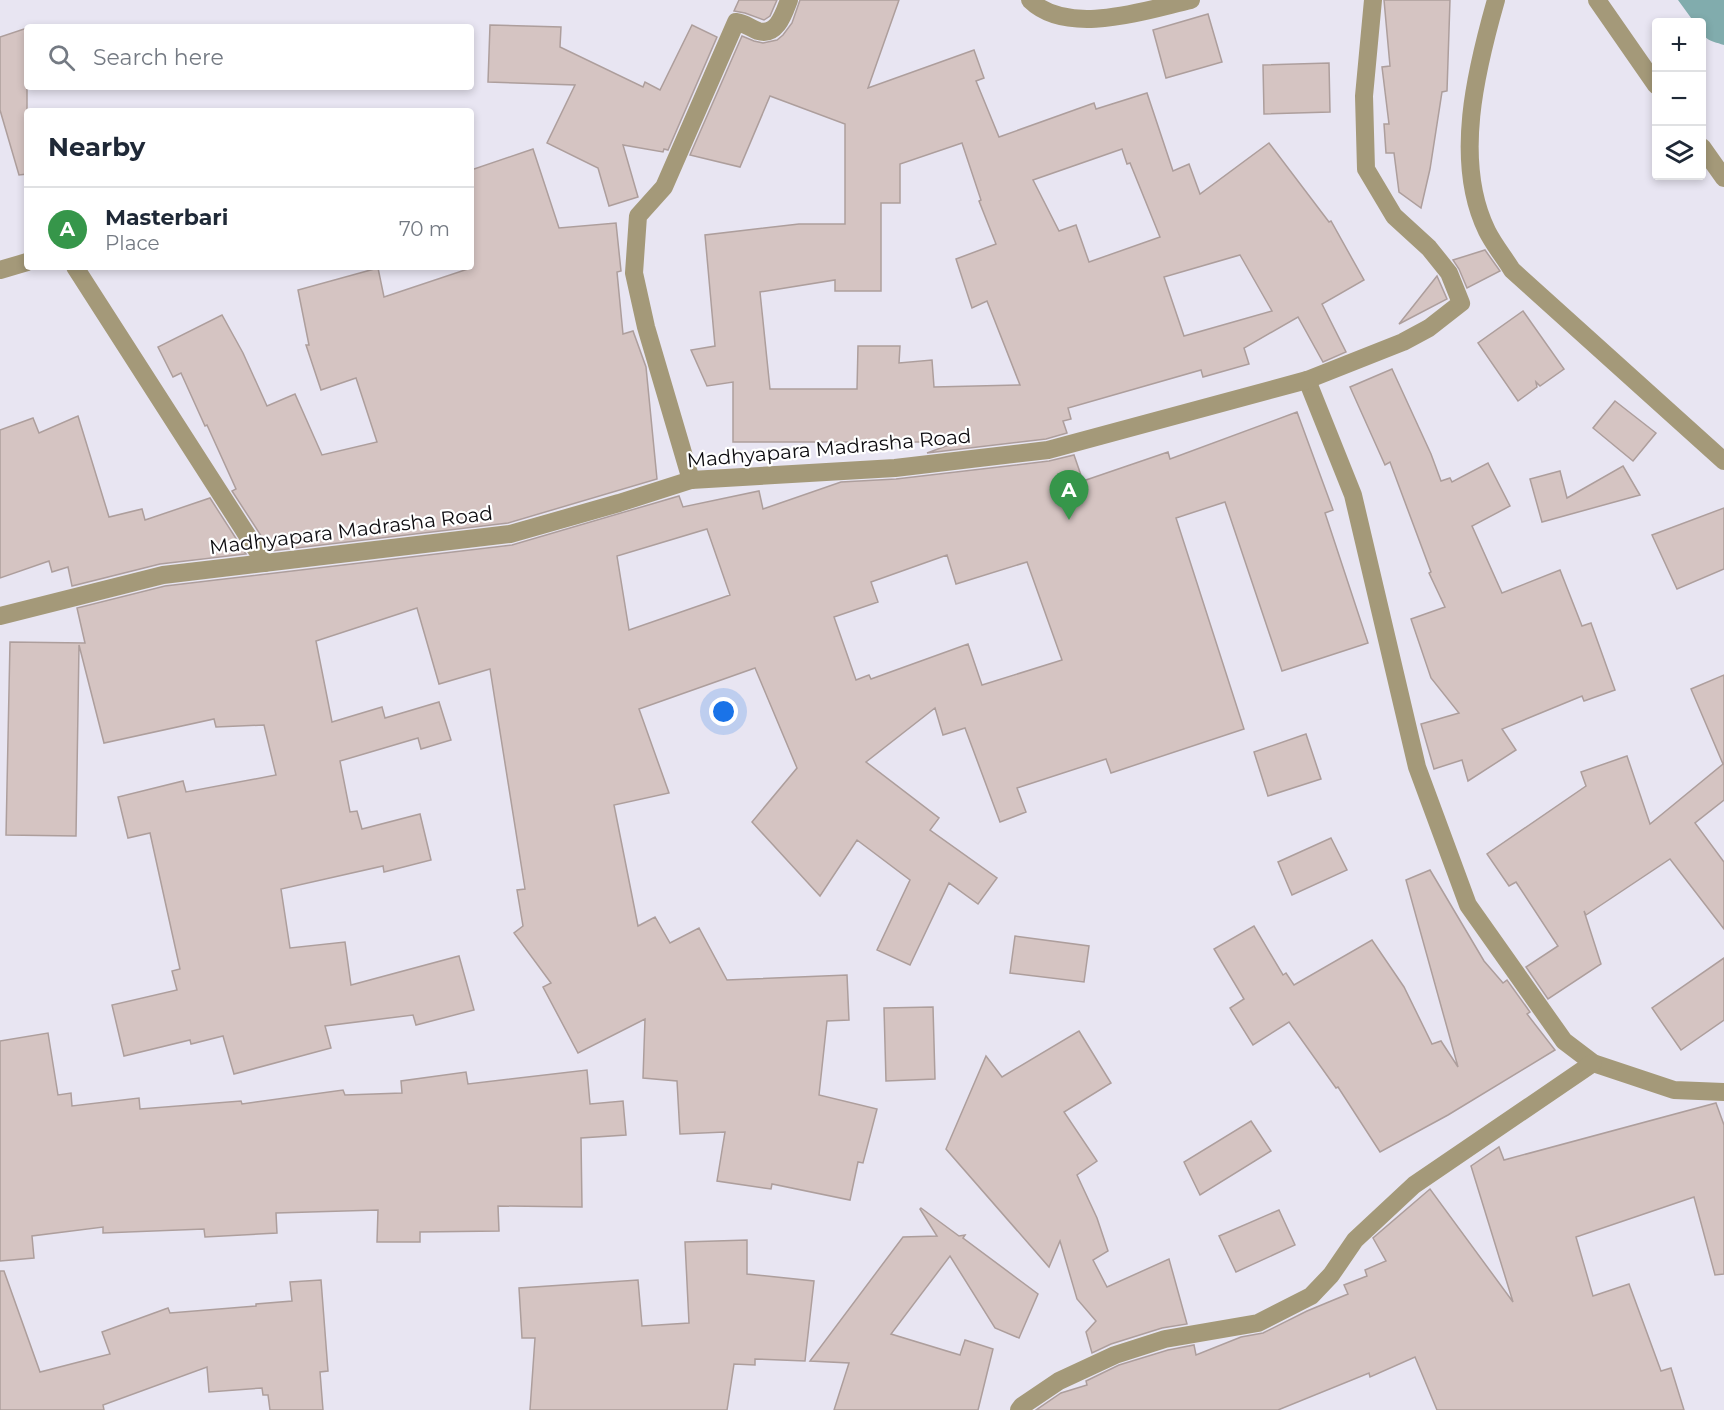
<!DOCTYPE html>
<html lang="en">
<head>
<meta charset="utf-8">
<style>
	body { margin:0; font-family:Montserrat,sans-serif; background:#f2f2f3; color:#1f2937 }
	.controls { position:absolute; right:18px; top:18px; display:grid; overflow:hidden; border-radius:6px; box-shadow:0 3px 9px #0003 }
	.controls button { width:54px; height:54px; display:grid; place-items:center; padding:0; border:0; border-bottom:2px solid #e0e1e3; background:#fff; color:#1f2937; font:30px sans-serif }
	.you { position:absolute; left:724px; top:712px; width:21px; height:21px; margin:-15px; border:4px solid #fff; border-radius:50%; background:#1a73e8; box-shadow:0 0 0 9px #1a73e833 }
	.badge { display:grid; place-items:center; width:39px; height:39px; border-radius:50%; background:#36964a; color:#fff; font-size:20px; font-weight:700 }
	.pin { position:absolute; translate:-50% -50px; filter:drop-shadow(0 2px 3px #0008) }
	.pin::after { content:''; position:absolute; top:32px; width:21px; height:18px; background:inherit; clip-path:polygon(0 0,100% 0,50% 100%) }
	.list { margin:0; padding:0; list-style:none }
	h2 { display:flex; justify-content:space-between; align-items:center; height:78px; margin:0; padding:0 24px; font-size:26px }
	h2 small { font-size:20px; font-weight:400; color:#747a83 }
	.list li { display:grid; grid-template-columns:39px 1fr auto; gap:18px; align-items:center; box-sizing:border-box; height:84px; padding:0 24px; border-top:2px solid #e0e1e3 }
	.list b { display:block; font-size:22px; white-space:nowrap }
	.list p { margin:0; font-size:20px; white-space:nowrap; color:#747a83 }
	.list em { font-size:20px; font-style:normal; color:#747a83 }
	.icon { flex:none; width:33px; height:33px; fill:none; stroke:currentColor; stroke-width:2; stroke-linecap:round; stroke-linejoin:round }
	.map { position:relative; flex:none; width:1724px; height:1410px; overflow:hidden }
	.search { position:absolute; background:#fff; box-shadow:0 3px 9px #0003; left:24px; top:24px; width:450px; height:66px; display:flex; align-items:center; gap:15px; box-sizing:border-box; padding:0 21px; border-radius:6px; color:#747a83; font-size:22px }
	.panel { position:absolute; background:#fff; box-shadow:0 3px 9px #0003; left:24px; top:108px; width:450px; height:162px; border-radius:6px }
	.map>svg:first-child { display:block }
	.water { fill:#81acad }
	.building { fill:#d5c4c2; stroke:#ad9e9c; stroke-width:1.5; fill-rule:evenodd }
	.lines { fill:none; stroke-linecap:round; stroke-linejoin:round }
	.street { stroke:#a49979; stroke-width:18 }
	.labels { text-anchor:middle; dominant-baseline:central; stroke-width:4.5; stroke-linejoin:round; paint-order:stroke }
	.street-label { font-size:20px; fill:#0c0b0f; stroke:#fff }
</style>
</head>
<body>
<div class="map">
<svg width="1724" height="1410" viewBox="0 0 1724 1410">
	<rect width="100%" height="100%" fill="#e8e5f2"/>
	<path class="water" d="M1678,0H1724V45C1709,40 1702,41 1702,22H1694Z"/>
	<g class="building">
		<polygon points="739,0 777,0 770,16 764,20 745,13 734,11"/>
		<path d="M800,0H899L868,88L974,50L984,78L976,81L999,137L1094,103L1096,109L1147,93L1173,171L1189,164L1200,194L1269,143L1329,222L1331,221L1364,280L1322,304L1346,352L1323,362L1298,317L1244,348L1249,364L1203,377L1201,370L1068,408L1071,419L1063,421L1067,433L1046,439L927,453L957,442H733V382L707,386L691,350L715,346L705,235L799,224H845V124L770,96L740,167L690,155L742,36L754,41L763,43L777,40L783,35L792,23ZM962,143L981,200L979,201L996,244L956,259L972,308L987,301L1020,385L934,387L932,360L899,363L900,346H858L857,389H770L760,292L835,280V291H881V203H900V164ZM1122,149L1127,164L1130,163L1160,237L1089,262L1076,225L1059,231L1033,180ZM1240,255L1272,311L1184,336L1164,277Z"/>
		<polygon points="1384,0 1450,0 1447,91 1442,92 1430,169 1421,208 1399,192 1394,153 1386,153 1384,124 1389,124 1382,67 1390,66"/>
		<polygon points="1208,14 1222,62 1166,78 1153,30"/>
		<polygon points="490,25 561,27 560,47 643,87 645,82 660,90 692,25 717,37 668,150 664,149 663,152 623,145 638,197 609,206 598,168 547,143 575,85 488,82"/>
		<polygon points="27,28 27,174 19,175 0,110 0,37"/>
		<polygon points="1329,63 1330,112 1264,114 1263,65"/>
		<polygon points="533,149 559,228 616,223 621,271 617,272 623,334 633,331 646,367 657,479 508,523 271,551 232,491 236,489 207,425 205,426 181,373 173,377 158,347 222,315 243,353 267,406 295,394 322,455 377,442 356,378 321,390 306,345 309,345 298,290 378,268 384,297 471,268 471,170"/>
		<polygon points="1485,250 1500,271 1467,288 1459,269 1453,260"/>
		<polygon points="1437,276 1447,299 1399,324"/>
		<polygon points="1523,311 1564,369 1540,386 1536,382 1537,387 1518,401 1478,343"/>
		<polygon points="1392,369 1431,454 1441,481 1450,478 1452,482 1488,463 1510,506 1472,526 1502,593 1560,570 1582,626 1591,623 1615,690 1584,701 1582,696 1502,729 1516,750 1468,781 1462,760 1434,769 1421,724 1459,713 1431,678 1411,619 1445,607 1429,573 1431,572 1390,462 1385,465 1350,387"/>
		<polygon points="1615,401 1656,433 1633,461 1593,428"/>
		<path d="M1297,412L1333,510L1325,513L1368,643L1282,671L1225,502L1176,518L1244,729L1111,773L1106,759L1017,788L1026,812L1000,822L965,728L943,735L935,708L866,762L939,818L930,830L997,878L978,904L949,883L910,965L877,950L910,880L857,840L820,896L752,822L797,768L755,668L639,709L669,793L614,805L638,926L655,917L670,943L699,928L727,980L847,975L849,1020L827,1021L819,1095L877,1109L863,1163L858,1162L850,1200L772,1184L771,1189L717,1181L725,1132L680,1134L677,1081L643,1078L645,1019L578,1053L543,987L551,983L514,933L523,926L517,890L525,889L490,669L439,684L417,608L316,641L332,722L382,707L385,718L439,702L451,740L421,749L418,738L340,761L350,812L357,811L362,829L420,814L431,860L384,872L383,866L281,889L290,948L345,942L351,985L459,956L474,1010L416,1025L413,1015L325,1026L331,1048L234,1074L223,1036L191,1044L190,1040L124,1056L112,1005L177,990L172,971L180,969L150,833L128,838L118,797L183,781L186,792L276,775L264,725L216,727L214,719L104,743L79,645L76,836L6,835L10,642L85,643L77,608L165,586L512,545L679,496L683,507L759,491L763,509L841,482L896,479L1049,461L1074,455L1083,481L1168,452L1170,459ZM707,529L730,595L629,630L617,556ZM947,555L956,584L1027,562L1062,660L982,685L968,644L871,679L869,675L856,680L834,617L878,602L871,582Z"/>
		<polygon points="78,416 109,517 142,509 145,520 210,498 246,554 160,564 72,586 68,567 52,572 49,561 0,578 0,430 33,418 39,433"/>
		<polygon points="1623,466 1640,495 1542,522 1530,479 1560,471 1567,498"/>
		<polygon points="1724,508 1724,569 1677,589 1652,535"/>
		<polygon points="1724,675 1724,800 1695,823 1724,862 1724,929 1670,859 1586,915 1584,911 1601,964 1548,999 1526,967 1558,946 1516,882 1509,886 1487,854 1586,786 1581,772 1627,756 1650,824 1723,764 1691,689"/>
		<polygon points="1306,734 1321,779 1268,796 1254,752"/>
		<polygon points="1331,838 1347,870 1292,895 1278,862"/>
		<polygon points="1430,870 1484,961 1503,983 1507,980 1530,1012 1527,1014 1555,1050 1448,1115 1380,1152 1338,1087 1336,1088 1289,1022 1253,1045 1230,1008 1244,999 1214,949 1254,926 1283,975 1286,973 1294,985 1372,940 1404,987 1432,1044 1441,1041 1458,1067 1406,880"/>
		<polygon points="1015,936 1089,946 1084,982 1010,973"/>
		<polygon points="1724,958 1724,1020 1681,1050 1652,1008"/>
		<polygon points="933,1007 935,1079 886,1081 884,1008"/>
		<polygon points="1079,1031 1111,1083 1064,1112 1097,1161 1077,1175 1097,1218 1108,1251 1093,1260 1107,1287 1169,1259 1187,1324 1162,1328 1111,1344 1092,1353 1086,1332 1096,1321 1077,1299 1060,1241 1049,1267 946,1149 986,1056 1002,1077"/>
		<polygon points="48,1033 58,1095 71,1093 72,1106 139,1098 140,1109 241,1101 242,1104 343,1090 345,1095 402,1093 401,1081 466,1072 468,1084 587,1070 590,1104 623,1101 626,1135 581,1138 582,1207 498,1206 499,1231 420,1232 420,1242 377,1242 378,1210 276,1213 277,1233 205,1237 204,1229 103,1233 103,1227 32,1236 34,1258 0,1261 0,1041"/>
		<polygon points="1716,1103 1724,1125 1724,1274 1715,1275 1694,1197 1576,1237 1593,1296 1629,1284 1661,1371 1671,1368 1684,1410 1437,1410 1415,1357 1370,1377 1369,1373 1278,1410 1036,1410 1061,1393 1087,1385 1086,1381 1119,1365 1168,1350 1194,1345 1196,1355 1241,1337 1263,1333 1307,1311 1348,1294 1344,1285 1367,1276 1365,1270 1386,1261 1373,1238 1430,1189 1513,1302 1471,1166 1499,1147 1504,1160"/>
		<polygon points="1251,1121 1271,1151 1200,1195 1184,1162"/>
		<polygon points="921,1208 959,1236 965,1235 963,1238 1038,1294 1019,1338 995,1328 950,1256 891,1334 960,1355 965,1340 993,1349 978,1410 834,1410 849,1363 810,1361 903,1237 937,1236 920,1209"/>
		<polygon points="1279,1210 1295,1245 1236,1272 1219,1236"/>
		<polygon points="747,1240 747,1274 814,1281 805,1361 755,1359 755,1365 734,1364 727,1410 530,1410 535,1338 522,1338 519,1288 638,1280 642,1326 689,1323 685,1242"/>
		<polygon points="0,1271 4,1271 40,1372 110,1354 102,1332 168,1308 170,1313 256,1306 256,1304 292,1301 290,1282 321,1280 328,1371 320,1372 323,1410 270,1410 268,1395 263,1395 262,1388 209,1392 207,1367 103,1405 104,1410 0,1410"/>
	</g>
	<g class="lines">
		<g class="street">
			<path d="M1030,0C1068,37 1146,10 1191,0"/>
			<path d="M1496,0C1476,70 1453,162 1487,231C1494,245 1504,257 1512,270L1724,461"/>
			<polyline points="1597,0 1656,85"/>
			<polyline points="1702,147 1724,178"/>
			<polyline points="75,267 265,563"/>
			<polyline points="0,270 27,262"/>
			<polyline points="1307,380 1353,495 1417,767 1468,905 1564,1041 1593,1063 1674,1090 1724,1092"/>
			<path d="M691,480L646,327L634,273L638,216L664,187L736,22C745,23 750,28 758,31C777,37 784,13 789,0"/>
			<polyline points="0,616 163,575 510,534 619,503 691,480 895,468 1048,450 1307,380 1403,342 1429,328 1461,303 1449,273 1429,248 1394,216 1366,169 1364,96 1373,0"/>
			<polyline points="1019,1410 1022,1406 1059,1381 1115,1355 1165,1339 1258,1323 1311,1296 1331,1275 1355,1240 1414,1185 1593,1063"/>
		</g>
	</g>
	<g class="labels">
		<g class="street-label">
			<text transform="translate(829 448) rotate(-5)">Madhyapara Madrasha Road</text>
			<text transform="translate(351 530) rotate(-7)">Madhyapara Madrasha Road</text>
		</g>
	</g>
</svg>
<div class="controls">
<button>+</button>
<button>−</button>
<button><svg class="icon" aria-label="layers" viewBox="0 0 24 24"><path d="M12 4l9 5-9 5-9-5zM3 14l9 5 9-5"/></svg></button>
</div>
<div class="you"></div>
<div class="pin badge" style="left:1069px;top:520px">A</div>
<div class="search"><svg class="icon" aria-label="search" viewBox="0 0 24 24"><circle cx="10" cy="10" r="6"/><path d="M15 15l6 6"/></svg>Search here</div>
<section class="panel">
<h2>Nearby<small></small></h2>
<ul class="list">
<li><span class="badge">A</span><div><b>Masterbari</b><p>Place</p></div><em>70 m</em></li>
</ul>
</section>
</div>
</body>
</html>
